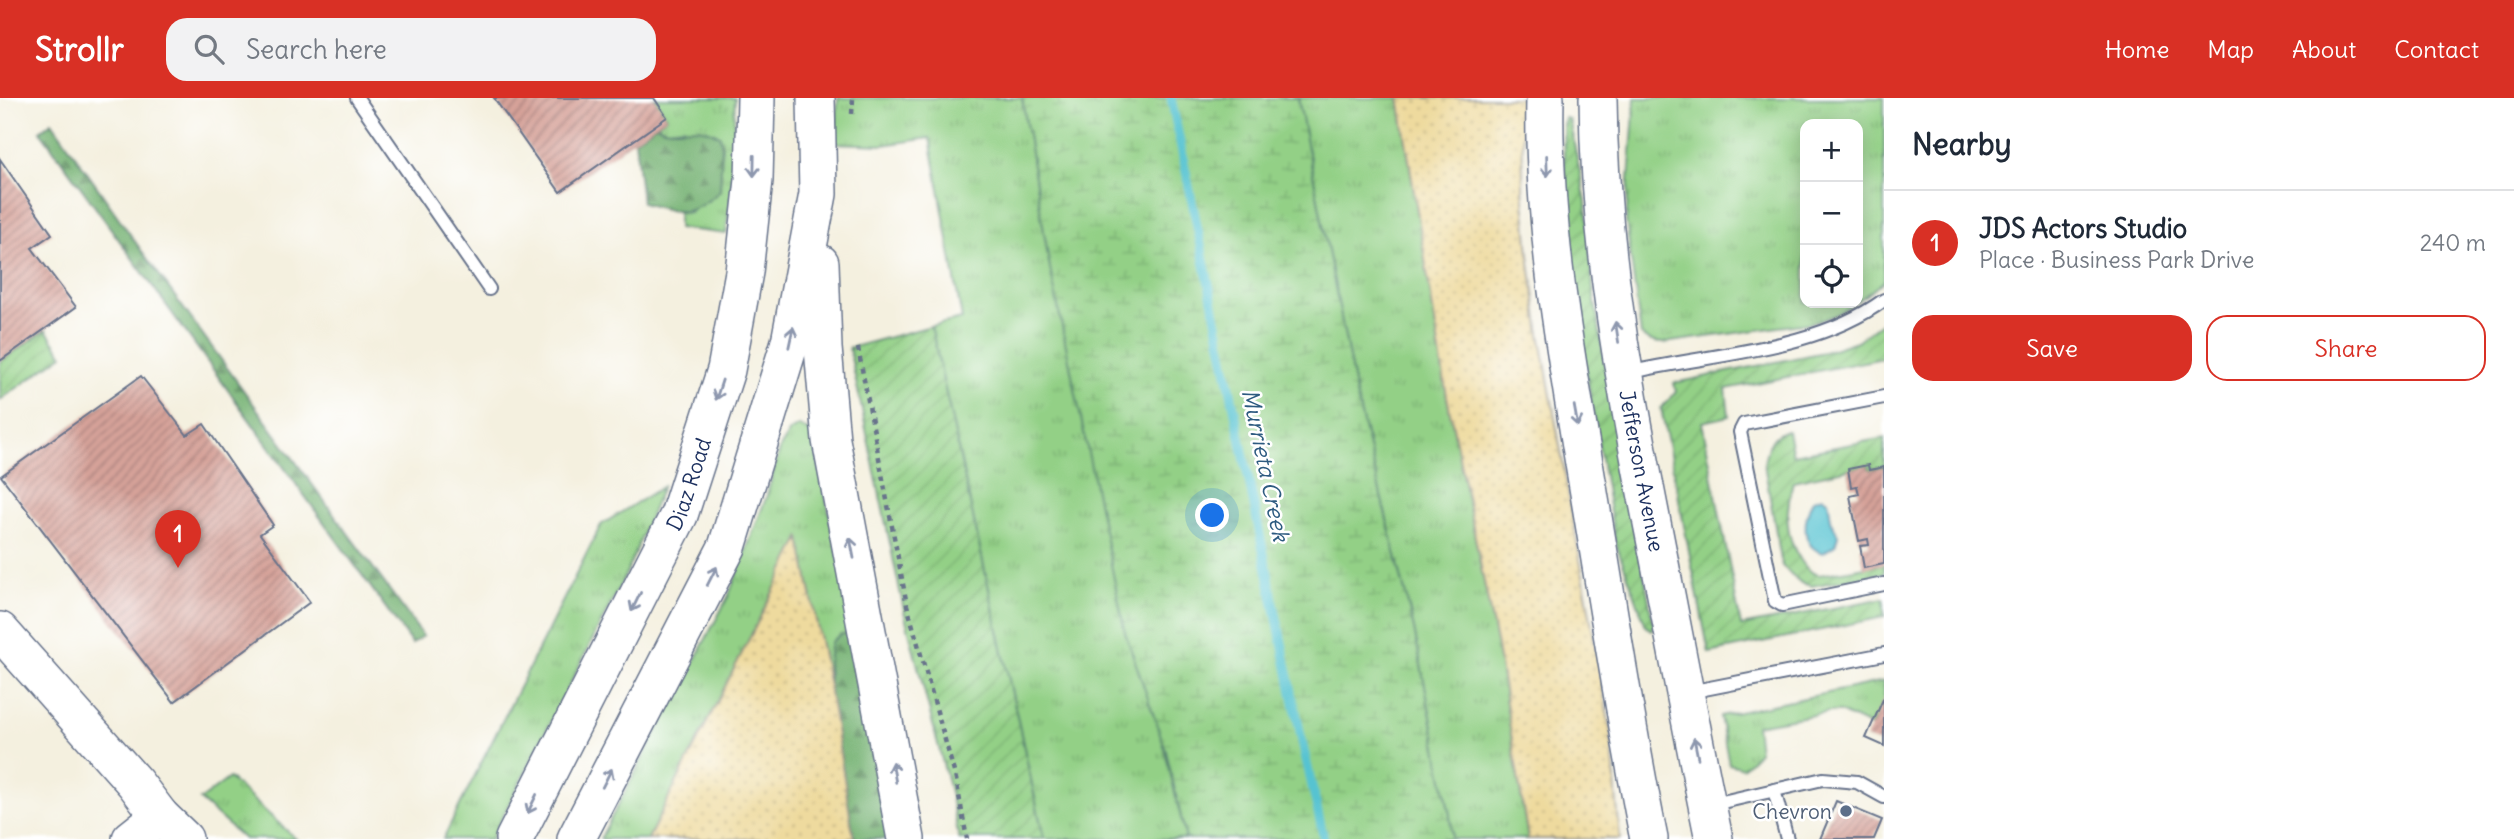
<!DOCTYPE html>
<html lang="en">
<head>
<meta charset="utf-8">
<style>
	body { margin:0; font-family:Delius,sans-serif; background:#f2f2f3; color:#1f2937 }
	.controls { position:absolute; right:21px; top:21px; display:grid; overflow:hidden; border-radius:14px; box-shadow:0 4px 18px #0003 }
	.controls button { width:63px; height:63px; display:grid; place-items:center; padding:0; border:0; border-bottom:2px solid #e0e1e3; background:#fff; color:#1f2937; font:35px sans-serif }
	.you { position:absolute; left:1213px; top:418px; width:24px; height:24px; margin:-18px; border:5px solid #fff; border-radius:50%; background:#1a73e8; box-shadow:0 0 0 10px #1a73e833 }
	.badge { display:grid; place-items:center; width:46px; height:46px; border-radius:50%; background:#d93025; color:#fff; font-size:23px; font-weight:700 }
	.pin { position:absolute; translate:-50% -58px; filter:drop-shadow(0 2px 4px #0008) }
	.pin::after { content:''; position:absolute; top:37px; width:24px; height:21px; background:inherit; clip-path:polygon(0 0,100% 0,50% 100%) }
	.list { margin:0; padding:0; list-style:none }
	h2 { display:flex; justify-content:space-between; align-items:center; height:91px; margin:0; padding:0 28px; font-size:30px }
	h2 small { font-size:23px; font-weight:400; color:#747a83 }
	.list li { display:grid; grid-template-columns:46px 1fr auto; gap:21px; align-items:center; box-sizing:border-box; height:105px; padding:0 28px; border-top:2px solid #e0e1e3 }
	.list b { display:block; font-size:26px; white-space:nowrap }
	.list p { margin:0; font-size:23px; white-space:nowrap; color:#747a83 }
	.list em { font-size:23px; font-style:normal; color:#747a83 }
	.actions { display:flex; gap:14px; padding:21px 28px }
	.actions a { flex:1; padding:16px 0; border:2px solid #d93025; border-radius:21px; text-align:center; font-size:24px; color:#d93025 }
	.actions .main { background:#d93025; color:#fff }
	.icon { flex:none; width:38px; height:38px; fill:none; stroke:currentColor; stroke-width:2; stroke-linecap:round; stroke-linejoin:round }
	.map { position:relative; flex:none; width:1884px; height:741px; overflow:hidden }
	header { display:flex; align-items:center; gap:42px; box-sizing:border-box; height:98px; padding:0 35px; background:#d93025; color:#fff }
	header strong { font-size:33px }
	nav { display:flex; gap:38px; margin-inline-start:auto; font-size:24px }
	.search { width:490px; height:63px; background:#f2f2f3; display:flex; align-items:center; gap:18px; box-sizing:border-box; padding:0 24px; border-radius:21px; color:#747a83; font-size:26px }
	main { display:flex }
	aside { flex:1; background:#fff }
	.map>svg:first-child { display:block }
	.grass { fill:url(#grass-tufts); stroke:#578072; stroke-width:2 }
	.forest { fill:url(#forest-firs); stroke:#487068; stroke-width:2 }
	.wetland { fill:url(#wetland-marsh); stroke:#578072; stroke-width:2 }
	.sand { fill:url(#sand-dots); stroke:#84847e; stroke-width:2 }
	.garden { fill:url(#garden-furrows); stroke:#578072; stroke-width:2 }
	.water { fill:#57c3d1; stroke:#397998; stroke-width:2 }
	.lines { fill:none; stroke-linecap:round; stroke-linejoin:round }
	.stream { stroke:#57c3d1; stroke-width:9 }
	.building { fill:url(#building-hatch) }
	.lane-casing { stroke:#67738b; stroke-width:16 }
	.secondary-casing { stroke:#67738b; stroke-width:40 }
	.path { stroke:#67738b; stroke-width:4.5; stroke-dasharray:5 5; stroke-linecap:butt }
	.lane { stroke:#fff; stroke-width:12 }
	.secondary { stroke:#fff; stroke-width:37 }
	.oneway { stroke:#8d97ae }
	.service-dot { fill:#5c6f8a; stroke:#fff; stroke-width:2.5 }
	.labels { text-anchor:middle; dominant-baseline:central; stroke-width:5; stroke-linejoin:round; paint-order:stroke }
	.street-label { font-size:21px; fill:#1b2f5e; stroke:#fff }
	.service-label { font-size:21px; fill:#4e5e75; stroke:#fff; text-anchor:end }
	.water-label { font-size:23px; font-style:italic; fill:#2d5b80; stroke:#fff }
</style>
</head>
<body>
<header>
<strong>Strollr</strong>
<div class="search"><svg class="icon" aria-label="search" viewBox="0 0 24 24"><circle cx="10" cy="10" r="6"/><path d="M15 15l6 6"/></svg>Search here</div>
<nav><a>Home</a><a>Map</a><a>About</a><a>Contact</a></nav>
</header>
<main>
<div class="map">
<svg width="1884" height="741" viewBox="0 0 1884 741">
	<defs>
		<pattern id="grass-tufts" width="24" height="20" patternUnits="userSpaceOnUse" patternTransform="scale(1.75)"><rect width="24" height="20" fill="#93d086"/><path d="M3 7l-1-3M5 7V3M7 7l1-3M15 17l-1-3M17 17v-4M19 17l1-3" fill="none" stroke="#7eb376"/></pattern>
		<pattern id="forest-firs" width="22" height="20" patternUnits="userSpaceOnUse" patternTransform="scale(1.75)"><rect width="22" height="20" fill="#76b273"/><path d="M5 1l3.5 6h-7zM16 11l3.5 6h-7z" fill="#609162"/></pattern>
		<pattern id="wetland-marsh" width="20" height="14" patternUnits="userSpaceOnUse" patternTransform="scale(1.75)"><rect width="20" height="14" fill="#93d086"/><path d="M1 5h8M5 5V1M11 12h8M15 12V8" fill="none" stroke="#7eb376"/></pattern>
		<pattern id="sand-dots" width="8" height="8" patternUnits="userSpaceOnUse" patternTransform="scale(1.75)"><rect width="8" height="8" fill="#eeda9e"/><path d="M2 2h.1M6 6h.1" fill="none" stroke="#ccbb8a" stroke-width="1.8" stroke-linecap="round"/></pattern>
		<pattern id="garden-furrows" width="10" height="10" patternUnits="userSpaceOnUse" patternTransform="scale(1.75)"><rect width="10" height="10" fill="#93d086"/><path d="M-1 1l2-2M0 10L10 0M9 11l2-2" fill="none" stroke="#7eb376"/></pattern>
		<pattern id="building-hatch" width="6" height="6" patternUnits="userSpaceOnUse" patternTransform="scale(1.75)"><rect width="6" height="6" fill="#d6a299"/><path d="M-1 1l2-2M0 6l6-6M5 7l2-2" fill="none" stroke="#ad8480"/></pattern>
	</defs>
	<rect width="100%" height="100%" fill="#fff"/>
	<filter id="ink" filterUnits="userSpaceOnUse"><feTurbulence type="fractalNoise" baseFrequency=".0143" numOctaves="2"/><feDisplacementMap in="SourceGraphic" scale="14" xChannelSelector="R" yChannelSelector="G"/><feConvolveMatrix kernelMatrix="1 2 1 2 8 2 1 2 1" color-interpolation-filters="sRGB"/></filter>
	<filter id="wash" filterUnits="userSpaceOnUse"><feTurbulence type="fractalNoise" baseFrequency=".00686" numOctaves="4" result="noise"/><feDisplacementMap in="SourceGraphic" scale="28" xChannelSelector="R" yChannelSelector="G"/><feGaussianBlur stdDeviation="1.57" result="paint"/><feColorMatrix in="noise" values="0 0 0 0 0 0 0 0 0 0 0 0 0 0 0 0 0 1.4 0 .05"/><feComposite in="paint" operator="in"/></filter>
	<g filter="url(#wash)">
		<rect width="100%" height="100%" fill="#f4f0df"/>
		<g class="grass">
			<polygon points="654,0 735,0 731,98 726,136 678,130 678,115 691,114 684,29 664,31 656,27 667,19"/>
			<polygon points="838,0 1022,0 1050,170 1186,741 1044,741 931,228 962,221 930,40 883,47 835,45"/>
			<polygon points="1298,0 1399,0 1447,299 1497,549 1528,741 1452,741 1450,718 1414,531 1357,301"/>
			<path d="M1635,0H1884V183L1858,203V26H1805V205H1855L1835,217L1816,224L1663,245C1654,245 1648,243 1641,237L1626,123Z"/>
			<polygon points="799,328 812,335 859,555 828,564 829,588 800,441 648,741 600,741 728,499 766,400 781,348 790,333"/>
			<polygon points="662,389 627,474 491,741 443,741 601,427"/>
			<polygon points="1884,583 1884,602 1871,629 1840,614 1830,614 1756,627 1759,654 1743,670 1729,666 1720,618"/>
			<polygon points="229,680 296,741 244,741 200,702"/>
		</g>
		<g class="forest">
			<polygon points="52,24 141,152 423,538 412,546 40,33"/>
			<path d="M656,27C677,38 694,21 720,38L722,49L720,93C689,121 679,115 642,105L635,42Z"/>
			<polygon points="841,536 851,536 892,741 854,741 829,588 828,564 831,544"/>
		</g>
		<polygon class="wetland" points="1022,0 1298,0 1357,301 1414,531 1450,718 1452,741 1186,741 1166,653 1125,534 1050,170"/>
		<g class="sand">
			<polygon points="1399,0 1522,0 1523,90 1529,157 1539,230 1611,636 1620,741 1528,741 1497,549 1447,299"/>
			<polygon points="800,440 829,588 854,741 648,741"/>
		</g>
		<g class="garden">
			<polygon points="1565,20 1569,21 1586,104 1593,191 1604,260 1654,530 1651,532 1646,528 1615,443 1586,272 1571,149 1564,60 1563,26"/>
			<polygon points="1884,223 1884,260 1726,291 1729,318 1702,324 1741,528 1884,500 1884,519 1709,555 1661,310 1676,294 1674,285 1824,254 1857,243"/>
			<polygon points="931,228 1044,741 959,741 949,689 906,522 849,250"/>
			<polygon points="46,232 63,257 0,302 0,264"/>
			<path d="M1784,333H1788L1793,357L1884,340V369L1869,372L1868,367L1793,383C1786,412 1783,438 1802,464C1807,471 1810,475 1819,477L1884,466V475L1812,488L1801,485L1782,468L1764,366C1766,352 1770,339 1784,333Z"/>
		</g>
		<path class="water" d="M1822,399L1828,402L1831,422L1838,437L1835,447L1823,455C1799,448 1804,419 1813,402Z"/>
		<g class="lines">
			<polyline class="stream" points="1171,0 1303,648 1324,741"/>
		</g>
		<g id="blocks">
			<g class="building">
				<polygon points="494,0 654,0 667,19 560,94"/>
				<polygon points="0,61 52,136 32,150 76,209 0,263"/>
				<polygon points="141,278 187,337 204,326 273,427 260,436 310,504 174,604 1,378"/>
				<polygon points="1868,367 1869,372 1884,369 1884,466 1864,470 1860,448 1869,447 1868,441 1859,443 1850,398 1859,396 1857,388 1851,389 1848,371"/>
				<polygon points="1884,599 1884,648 1866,640"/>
				<polygon points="1836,703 1882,722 1874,741 1820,741"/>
			</g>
		</g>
	</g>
	<g filter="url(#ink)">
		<use href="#blocks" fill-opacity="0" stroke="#67738b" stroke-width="2"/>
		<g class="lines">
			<defs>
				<g id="lane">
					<polyline points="357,0 489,191"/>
					<path d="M1627,275C1711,255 1813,254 1884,202"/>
					<polyline points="1884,299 1744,326 1740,334 1775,503 1782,507 1884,486"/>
					<polyline points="1689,594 1884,556"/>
					<polyline points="1774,692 1787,741"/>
					<polyline points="1709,707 1823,681 1857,684 1884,699"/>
				</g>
				<g id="secondary">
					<path d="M1545,0C1542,134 1568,269 1590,401C1609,514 1626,628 1649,741"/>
					<path id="s1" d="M1598,0C1599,149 1625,289 1654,435C1674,537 1693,639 1714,741"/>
					<polyline points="820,165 823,250 831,342 906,741"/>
					<polyline points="0,533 135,685 160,718 184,741"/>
					<polyline points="131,741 160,718"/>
					<path id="s2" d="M514,741L679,417L726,272L744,174L754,82L756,0"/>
					<polyline points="576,741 727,449 790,244 818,96 816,0"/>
				</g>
			</defs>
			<use href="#lane" class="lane-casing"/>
			<use href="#secondary" class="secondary-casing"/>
			<g class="path">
				<polyline points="852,16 853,0"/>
				<polyline points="858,250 907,507 956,681 967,741"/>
			</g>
			<use href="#lane" class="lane"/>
			<use href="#secondary" class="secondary"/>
		</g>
		<defs><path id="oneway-shaft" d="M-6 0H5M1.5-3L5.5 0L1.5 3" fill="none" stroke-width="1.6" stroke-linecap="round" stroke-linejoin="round" transform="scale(1.75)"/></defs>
		<g class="oneway">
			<use href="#oneway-shaft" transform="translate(754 68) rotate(91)"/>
			<use href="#oneway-shaft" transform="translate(1547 68) rotate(88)"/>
			<use href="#oneway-shaft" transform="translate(1617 234) rotate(-99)"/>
			<use href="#oneway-shaft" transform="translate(791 239) rotate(-78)"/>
			<use href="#oneway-shaft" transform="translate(719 292) rotate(108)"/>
			<use href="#oneway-shaft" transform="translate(1576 318) rotate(80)"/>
			<use href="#oneway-shaft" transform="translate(852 450) rotate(-101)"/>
			<use href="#oneway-shaft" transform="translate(712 478) rotate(-63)"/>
			<use href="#oneway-shaft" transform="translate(636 504) rotate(116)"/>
			<use href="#oneway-shaft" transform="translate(1696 650) rotate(-101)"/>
			<use href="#oneway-shaft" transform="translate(894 674) rotate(-100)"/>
			<use href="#oneway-shaft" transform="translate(607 680) rotate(-63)"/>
			<use href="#oneway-shaft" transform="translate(532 706) rotate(116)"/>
		</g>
	</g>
	<circle class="service-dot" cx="1846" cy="713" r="7"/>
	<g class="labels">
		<g class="street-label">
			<text stroke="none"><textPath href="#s1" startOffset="376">Jefferson Avenue</textPath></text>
			<text stroke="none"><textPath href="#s2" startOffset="396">Diaz Road</textPath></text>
		</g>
		<g class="service-label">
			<text x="1832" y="713">Chevron</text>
		</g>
		<g class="water-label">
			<text transform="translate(1266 367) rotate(78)">Murrieta Creek</text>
		</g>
	</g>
</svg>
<div class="controls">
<button>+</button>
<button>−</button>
<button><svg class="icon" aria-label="locate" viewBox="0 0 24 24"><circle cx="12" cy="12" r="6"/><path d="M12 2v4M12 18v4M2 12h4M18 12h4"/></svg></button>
</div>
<div class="you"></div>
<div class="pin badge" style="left:178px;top:470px">1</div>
</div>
<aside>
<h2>Nearby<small></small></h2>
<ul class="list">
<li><span class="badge">1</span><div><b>JDS Actors Studio</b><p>Place · Business Park Drive</p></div><em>240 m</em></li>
</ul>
<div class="actions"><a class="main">Save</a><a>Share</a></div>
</aside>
</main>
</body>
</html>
